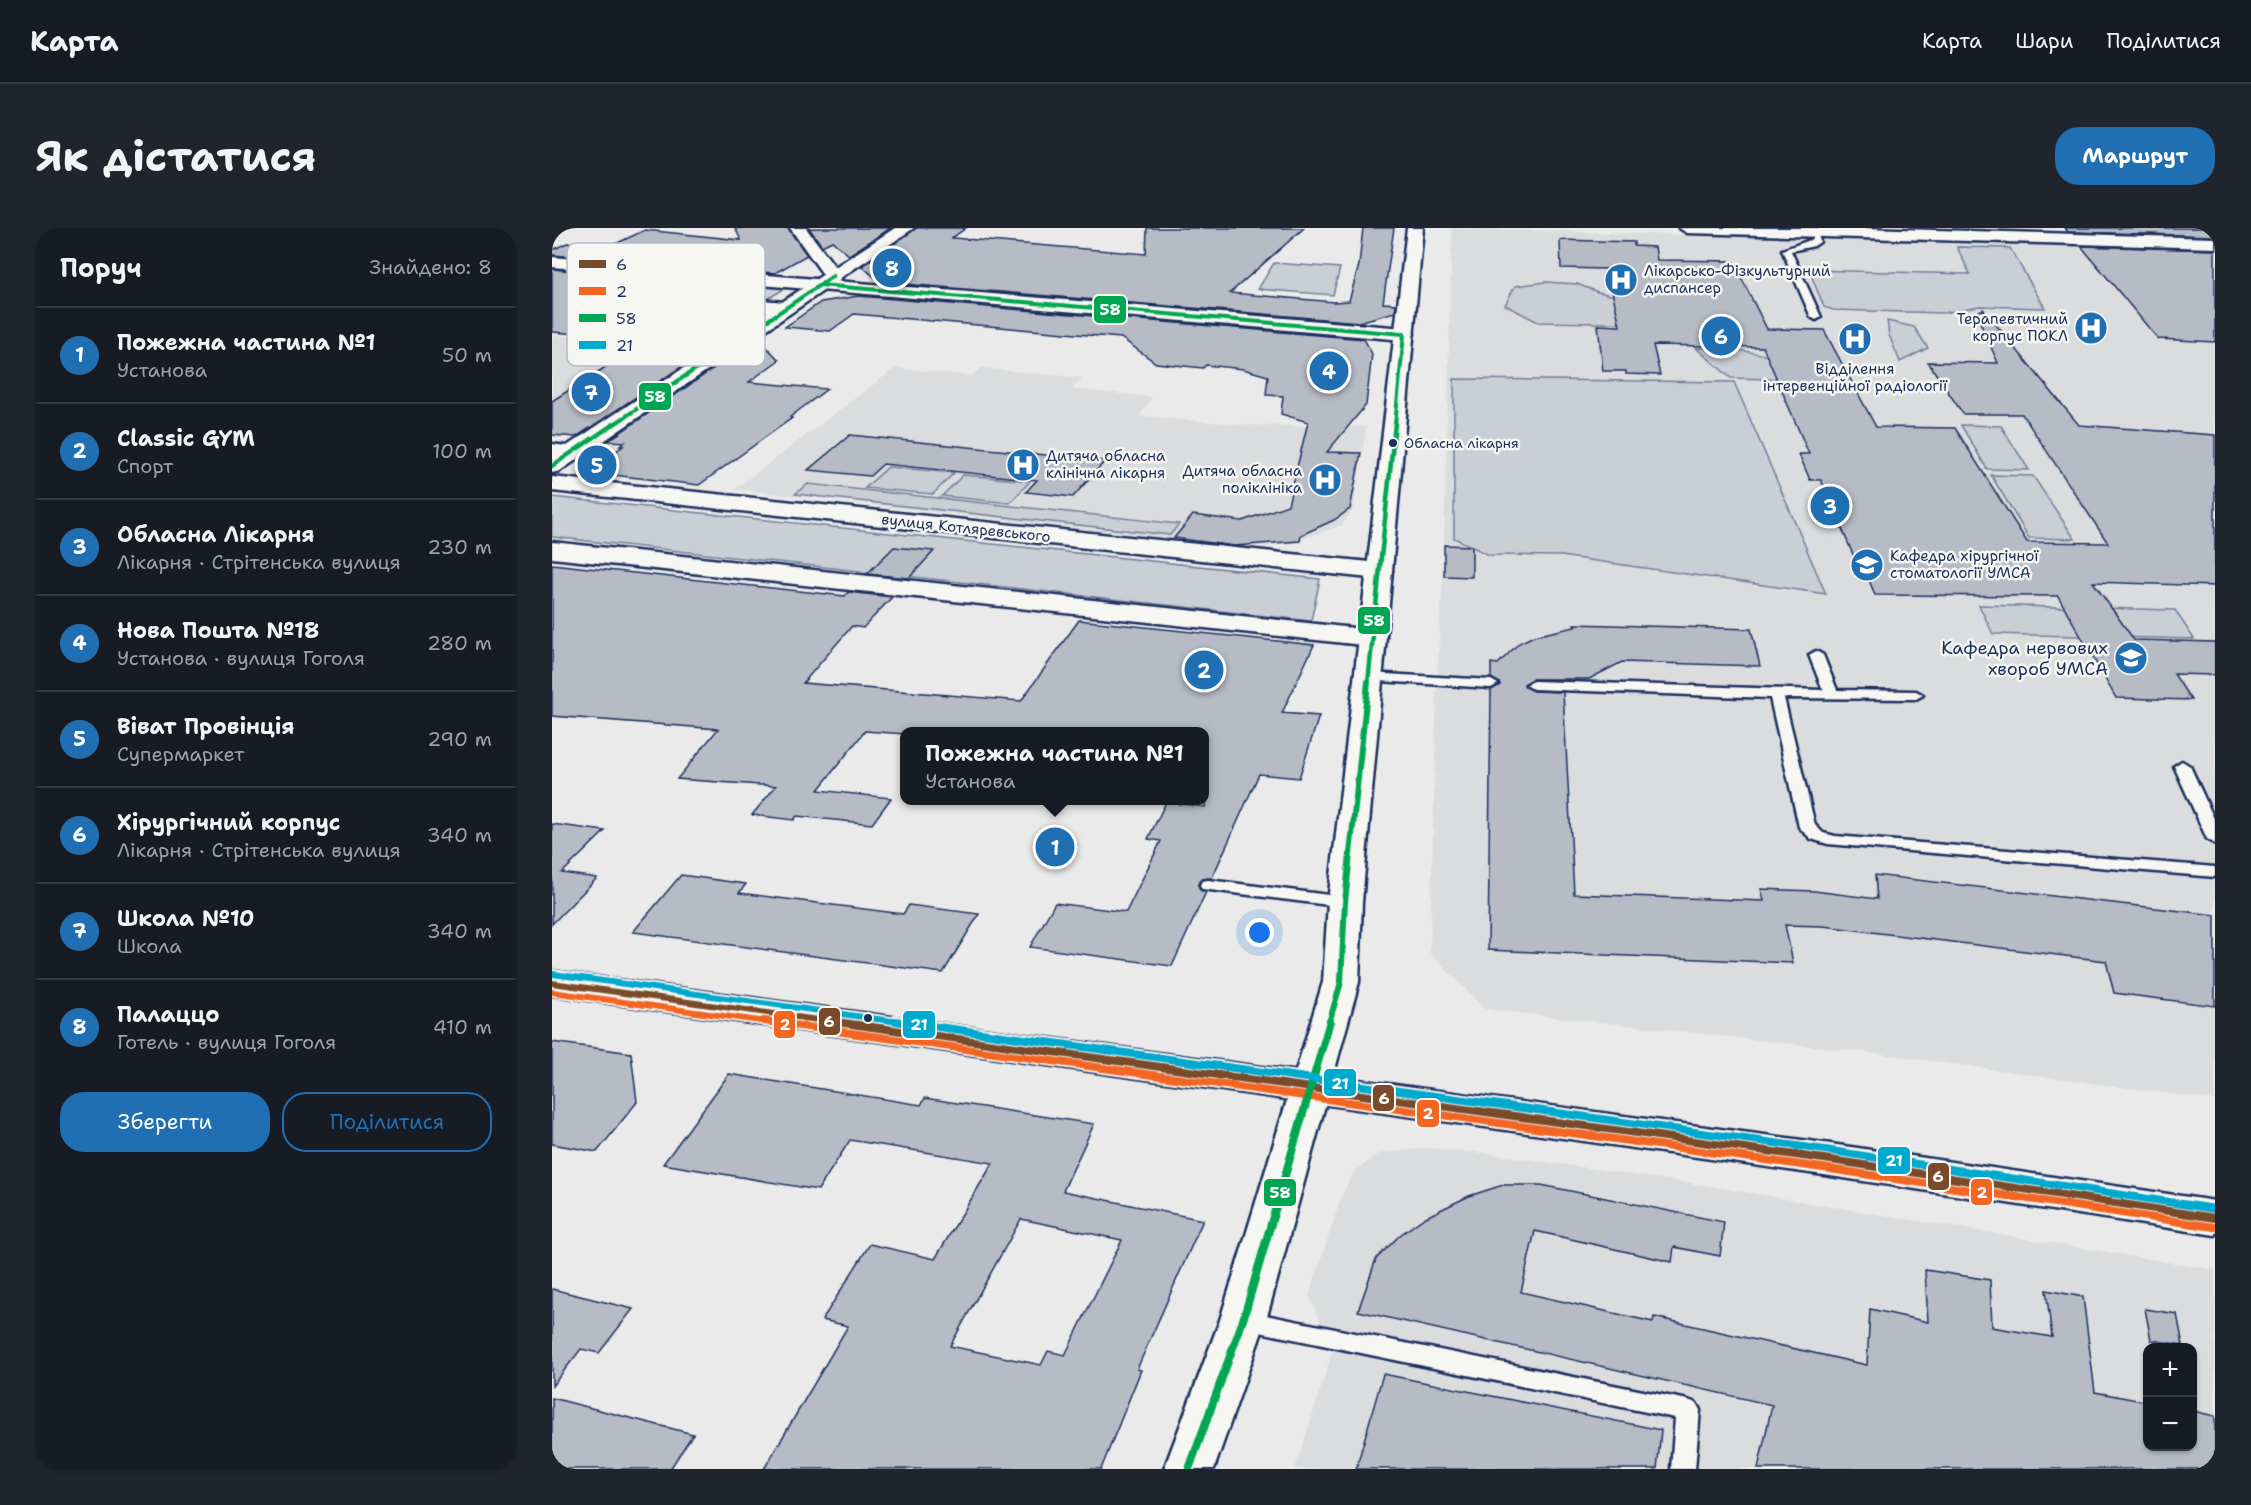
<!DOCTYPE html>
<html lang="uk">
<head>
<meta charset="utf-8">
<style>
	body { margin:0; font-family:"Shantell Sans",sans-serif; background:#20242c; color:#f1f3f6 }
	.controls { position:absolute; right:18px; bottom:18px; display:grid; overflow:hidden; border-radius:12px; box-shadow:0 2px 4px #0004 }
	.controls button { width:54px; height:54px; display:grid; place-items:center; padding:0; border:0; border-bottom:2px solid #363941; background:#171b24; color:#f1f3f6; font:30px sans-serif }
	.you { position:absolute; left:708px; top:705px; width:21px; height:21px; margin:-15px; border:4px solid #fff; border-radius:50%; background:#1a73e8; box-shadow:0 0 0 9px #1a73e833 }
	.badge { display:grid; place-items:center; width:39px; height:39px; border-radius:50%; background:#1f6fb2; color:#fff; font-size:20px; font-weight:700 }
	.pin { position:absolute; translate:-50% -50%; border:3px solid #fff; box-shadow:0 2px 6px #0006 }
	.popup { position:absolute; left:348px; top:499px; width:309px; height:78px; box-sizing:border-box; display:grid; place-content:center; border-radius:12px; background:#171b24; filter:drop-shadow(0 2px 4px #0005); font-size:20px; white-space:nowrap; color:#9ea1a6 }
	.popup b { font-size:22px; color:#f1f3f6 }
	.popup::after { content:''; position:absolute; left:50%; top:100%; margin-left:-12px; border:12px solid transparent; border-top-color:#171b24 }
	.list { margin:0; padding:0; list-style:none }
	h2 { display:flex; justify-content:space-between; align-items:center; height:78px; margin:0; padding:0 24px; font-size:26px }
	h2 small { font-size:20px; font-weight:400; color:#9ea1a6 }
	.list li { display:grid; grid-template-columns:39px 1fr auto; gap:18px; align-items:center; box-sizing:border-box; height:96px; padding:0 24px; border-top:2px solid #363941 }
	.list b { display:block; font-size:22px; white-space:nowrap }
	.list p { margin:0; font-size:20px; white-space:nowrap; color:#9ea1a6 }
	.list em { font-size:20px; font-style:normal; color:#9ea1a6 }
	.actions { display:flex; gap:12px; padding:18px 24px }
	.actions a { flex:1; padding:14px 0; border:2px solid #1f6fb2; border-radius:24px; text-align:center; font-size:21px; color:#1f6fb2 }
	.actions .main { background:#1f6fb2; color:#fff }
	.map { position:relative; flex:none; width:1663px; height:1241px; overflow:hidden; border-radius:24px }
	header { display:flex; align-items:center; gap:36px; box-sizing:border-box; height:84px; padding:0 30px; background:#171b24; border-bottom:2px solid #363941 }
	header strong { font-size:28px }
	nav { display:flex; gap:33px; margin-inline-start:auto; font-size:21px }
	.intro { display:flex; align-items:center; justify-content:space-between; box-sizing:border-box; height:144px; padding:0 36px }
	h1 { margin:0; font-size:42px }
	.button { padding:15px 27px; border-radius:24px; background:#1f6fb2; color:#fff; font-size:21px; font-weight:700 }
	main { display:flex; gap:36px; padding:0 36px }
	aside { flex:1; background:#171b24; border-radius:24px; box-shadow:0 2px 4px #0004 }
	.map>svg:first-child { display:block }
	.built { fill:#dadcde; fill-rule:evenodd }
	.green { fill:#caced5; stroke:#727e9a; stroke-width:1.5 }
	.building { fill:#b6bbc6; stroke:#1b2f5e; stroke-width:1.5; fill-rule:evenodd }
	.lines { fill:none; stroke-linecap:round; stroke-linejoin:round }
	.lane-casing { stroke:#1b2f5e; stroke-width:5 }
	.street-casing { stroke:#1b2f5e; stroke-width:5 }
	.secondary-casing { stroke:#1b2f5e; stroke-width:5 }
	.primary-casing { stroke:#1b2f5e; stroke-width:5 }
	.lane { fill:#f6f6f2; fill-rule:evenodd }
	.street { fill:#f6f6f2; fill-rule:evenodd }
	.secondary { fill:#f6f6f2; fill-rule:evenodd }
	.primary { fill:#f6f6f2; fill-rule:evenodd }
	.bus-1-far1-casing { stroke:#f6f6f2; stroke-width:10 }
	.bus-1-casing { stroke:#f6f6f2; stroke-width:12 }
	.bus-2-far1-casing { stroke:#f6f6f2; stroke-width:10 }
	.bus-2-casing { stroke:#f6f6f2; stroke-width:12 }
	.bus-3-far3-casing { stroke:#f6f6f2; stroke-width:6 }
	.bus-3-far2-casing { stroke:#f6f6f2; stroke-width:8 }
	.bus-3-far1-casing { stroke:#f6f6f2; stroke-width:10 }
	.bus-3-casing { stroke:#f6f6f2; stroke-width:12 }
	.bus-4-far1-casing { stroke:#f6f6f2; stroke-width:10 }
	.bus-4-casing { stroke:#f6f6f2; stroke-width:12 }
	.bus-1-far1 { stroke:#7a4b2a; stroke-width:6 }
	.bus-1 { stroke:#7a4b2a; stroke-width:8 }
	.bus-2-far1 { stroke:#f26522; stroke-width:6 }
	.bus-2 { stroke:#f26522; stroke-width:8 }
	.bus-3-far3 { stroke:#00a651; stroke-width:4 }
	.bus-3-far2 { stroke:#00a651; stroke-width:4.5 }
	.bus-3-far1 { stroke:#00a651; stroke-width:6 }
	.bus-3 { stroke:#00a651; stroke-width:8 }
	.bus-4-far1 { stroke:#00a9ce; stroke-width:6 }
	.bus-4 { stroke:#00a9ce; stroke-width:8 }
	.bus-dot { fill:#1b2f5e; stroke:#f6f6f2; stroke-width:2 }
	.labels { text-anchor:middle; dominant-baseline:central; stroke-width:5; stroke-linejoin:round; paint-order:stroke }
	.far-bus-label { font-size:14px; fill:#1b2f5e; stroke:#f6f6f2; text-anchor:start }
	.far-poi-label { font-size:15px; fill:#1b2f5e; stroke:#f6f6f2; text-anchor:start }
	.far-street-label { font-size:15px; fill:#1b2f5e; stroke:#f6f6f2 }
	.poi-label { font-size:18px; fill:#1b2f5e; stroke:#f6f6f2; text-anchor:end }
	.key { fill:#f6f6f2; stroke:#b4bac6; stroke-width:1.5 }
	.key-label { font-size:16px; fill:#1b2f5e }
	.line-badge { stroke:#f6f6f2; stroke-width:2 }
	.badge-label { font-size:16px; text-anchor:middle; font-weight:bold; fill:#fff }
</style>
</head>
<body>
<header>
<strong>Карта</strong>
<nav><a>Карта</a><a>Шари</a><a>Поділитися</a></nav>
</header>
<div class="intro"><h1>Як дістатися</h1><a class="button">Маршрут</a></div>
<main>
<aside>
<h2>Поруч<small>Знайдено: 8</small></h2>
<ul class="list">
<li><span class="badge">1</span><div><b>Пожежна частина №1</b><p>Установа</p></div><em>50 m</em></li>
<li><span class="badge">2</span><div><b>Classic GYM</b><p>Спорт</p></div><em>100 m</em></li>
<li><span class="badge">3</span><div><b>Обласна Лікарня</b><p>Лікарня · Стрітенська вулиця</p></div><em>230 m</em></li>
<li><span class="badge">4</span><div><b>Нова Пошта №18</b><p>Установа · вулиця Гоголя</p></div><em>280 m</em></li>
<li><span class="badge">5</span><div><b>Віват Провінція</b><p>Супермаркет</p></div><em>290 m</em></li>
<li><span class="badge">6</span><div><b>Хірургічний корпус</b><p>Лікарня · Стрітенська вулиця</p></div><em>340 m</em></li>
<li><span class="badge">7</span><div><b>Школа №10</b><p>Школа</p></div><em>340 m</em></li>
<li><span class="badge">8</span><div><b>Палаццо</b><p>Готель · вулиця Гоголя</p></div><em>410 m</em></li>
</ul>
<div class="actions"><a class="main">Зберегти</a><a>Поділитися</a></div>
</aside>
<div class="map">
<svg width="1663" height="1241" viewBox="0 0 1663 1241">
	<rect width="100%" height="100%" fill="#e9eae9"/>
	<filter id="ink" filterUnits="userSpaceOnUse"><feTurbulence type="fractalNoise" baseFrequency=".0167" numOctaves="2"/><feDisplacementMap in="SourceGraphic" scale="12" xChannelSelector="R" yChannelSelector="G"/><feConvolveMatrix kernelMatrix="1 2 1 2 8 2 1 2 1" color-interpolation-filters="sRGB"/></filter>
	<g filter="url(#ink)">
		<g class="built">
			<polygon points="900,0 1663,23 1663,872 1321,825 933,781 878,725 885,452 891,348 920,348 920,318 892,317"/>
			<polygon points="3,107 146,119 8,209 0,208 0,109"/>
			<polygon points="343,140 419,148 429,140 530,150 520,161 600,169 588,188 695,197 814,199 802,279 790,297 739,315 696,320 183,261"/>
			<path d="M874,920L932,925L1156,958L1663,1042V1241H743L781,1122L757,1068L790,967L801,945L826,926ZM1596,1120H1640V1218H1596Z"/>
		</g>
		<g class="green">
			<polygon points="1405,19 1458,20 1493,80 1427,78 1392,85 1281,82 1272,79 1257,42 1418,46"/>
			<polygon points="722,35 788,40 781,67 706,61"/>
			<polygon points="102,48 235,59 211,74 75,63"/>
			<polygon points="994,54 1025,56 1046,64 1103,78 1113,96 986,94 953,77 963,58"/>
			<polygon points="1335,93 1362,99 1376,120 1348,134 1337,107"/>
			<path d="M1144,120C1173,121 1200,121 1226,132L1233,148L1219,151L1179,150Z"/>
			<polygon points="902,151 1182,154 1274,366 1009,328 937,327 902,310"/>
			<polygon points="1409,197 1449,198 1477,242 1435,241"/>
			<polygon points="336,239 402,245 381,266 313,260"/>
			<polygon points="411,247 478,253 458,275 390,268"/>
			<polygon points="1439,247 1481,248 1523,311 1477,310"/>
			<polygon points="256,256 627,296 618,307 243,266"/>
			<polygon points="0,269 768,351 759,393 0,309"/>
			<polygon points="1427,377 1623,382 1642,411 1441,406"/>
		</g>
		<g class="building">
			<polygon points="183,0 236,0 255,27 223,45 0,27 0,22 15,15 57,19 93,2 189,12"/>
			<polygon points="257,0 339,0 297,27 280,13 270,18"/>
			<polygon points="364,0 414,0 400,10 594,26 595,0 752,0 678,65 782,74 797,73 807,37 811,0 842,0 831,75 844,76 843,84 807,94 328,54 310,38"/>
			<polygon points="1513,0 1663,0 1663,8 1516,4"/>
			<polygon points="1008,12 1082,14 1082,18 1103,19 1105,32 1181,33 1215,101 1272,102 1324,199 1403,200 1475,314 1556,315 1470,186 1411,186 1376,134 1446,135 1424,85 1431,81 1527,197 1663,207 1663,358 1541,354 1582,412 1663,414 1663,447 1622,446 1639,472 1564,470 1506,368 1323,367 1317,352 1312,352 1269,252 1258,252 1247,226 1257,226 1211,119 1101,117 1108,147 1074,146 1074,143 1051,143 1046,97 1068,98 1055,41 1009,40"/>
			<polygon points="1529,18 1663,22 1663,114 1606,111"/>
			<polygon points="0,41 154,54 165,66 51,57 43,59 40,64 45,70 161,81 136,96 185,88 193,96 24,209 0,207 0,173 98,111 0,104"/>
			<polygon points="307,68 812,111 820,126 814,177 775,224 809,225 798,281 782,292 749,307 748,313 683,318 622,310 641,287 690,293 736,277 756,194 729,186 731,168 714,167 716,148 691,141 654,137 651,140 604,135 569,110 302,86 278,103 233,99 269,74"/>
			<polygon points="206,110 227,132 197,154 275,161 238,189 240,190 147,257 35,244 71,218 68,218 73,214 56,213"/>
			<polygon points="298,207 553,233 521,269 474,264 485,252 331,236 318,248 256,242"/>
			<polygon points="892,317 920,318 920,349 892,348"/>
			<polygon points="342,319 382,323 357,350 315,346"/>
			<polygon points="0,336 293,368 296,364 340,369 311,400 300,398 251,455 469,473 527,392 762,417 730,485 767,488 747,550 707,546 660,650 650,651 646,656 648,662 654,664 620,738 478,719 503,675 574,684 609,613 596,611 614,574 653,579 653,504 353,504 353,506 313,503 266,562 339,570 320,596 245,588 242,592 200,587 224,558 125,551 166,501 0,488"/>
			<polygon points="1022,396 1199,401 1208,438 1070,434 1037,451 981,451 972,456 981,463 1011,464 1022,666 1212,673 1209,661 1262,663 1325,671 1323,647 1663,687 1663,778 1562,765 1554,733 1271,698 1233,697 1241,735 936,722 939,462 948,457 939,450 939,435 946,436 967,415 982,408 1023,399"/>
			<polygon points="0,596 53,603 10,645 45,650 0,696"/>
			<polygon points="129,647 194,656 187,665 351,686 357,677 427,686 391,745 81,704"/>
			<polygon points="0,814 79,825 85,874 45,924 0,916"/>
			<path d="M177,846L369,877L373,870L542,896L511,963L651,992L585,1141L589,1142L549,1241H212L296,1098L270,1092L318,1016L383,1031L441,935L298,912L266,962L111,936ZM469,991L570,1012L513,1127L496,1123L489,1137L398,1118Z"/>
			<polygon points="951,957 989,957 1172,994 1168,1028 1122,1019 1120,1034 983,1003 969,1064 1101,1094 1102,1089 1315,1137 1318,1081 1376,1094 1373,1042 1438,1052 1440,1099 1500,1109 1494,1062 1531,1069 1543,1164 1596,1174 1596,1218 1641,1218 1641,1183 1663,1188 1663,1241 1206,1241 1220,1177 806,1083 824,1031 848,1007 872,990 917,968"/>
			<polygon points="0,1061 81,1081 47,1125 29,1121 0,1158"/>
			<polygon points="1593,1081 1625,1086 1631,1117 1599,1112"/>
			<polygon points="831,1146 1109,1202 1105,1241 804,1241"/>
			<polygon points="0,1170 141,1206 118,1241 0,1241"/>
		</g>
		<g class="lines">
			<defs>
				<g id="lane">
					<polygon points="1259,2 1265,2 1268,14 1262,18 1239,23 1269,89 1264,92 1259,89 1230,22 1261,11"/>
					<polygon points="1264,423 1271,427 1285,462 1364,463 1371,467 1364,471 1232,470 1263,597 1271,605 1283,608 1663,639 1663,649 1276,616 1259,611 1247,599 1218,470 981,461 974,457 981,453 1271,462 1257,427"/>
					<polygon points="816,445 939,452 946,456 939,460 811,452 809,449 811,446"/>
					<polygon points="1630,533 1638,538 1663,593 1663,616 1655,611 1622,538"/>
					<polygon points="656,652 793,669 799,670 802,674 799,678 793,679 650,661 648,657 650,653"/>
					<polygon points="693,1083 1136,1172 1144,1175 1148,1182 1143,1241 1119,1241 1123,1190 693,1101 685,1099 682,1092 685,1085"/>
				</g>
				<g id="street">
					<polygon points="238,0 254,0 283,39 343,0 362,0 284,53 852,100 859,102 862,106 859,110 852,112 0,39 0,29 275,52"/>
					<polygon points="1127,0 1311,0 1663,10 1663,20 1135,5"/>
					<polygon points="51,59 233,74 240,76 242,80 240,84 233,86 45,68 42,64 45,60"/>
					<polygon points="0,216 28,220 31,225 28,230 20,232 0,230"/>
					<polygon points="0,249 827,335 836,338 840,343 836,348 827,351 0,263"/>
					<polygon points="0,314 820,402 830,404 834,410 830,416 820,418 0,330"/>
				</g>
				<g id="secondary">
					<polygon points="855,0 871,0 810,674 807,754 714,1092 662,1241 612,1241 668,1092 771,754 776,674"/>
					<polygon points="281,43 287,44 290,48 287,52 8,243 0,245 0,228 275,44"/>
				</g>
				<polygon id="primary" points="0,743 1272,915 1663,973 1663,1007 1272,947 0,767"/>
			</defs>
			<use href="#lane" class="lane-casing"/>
			<use href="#street" class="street-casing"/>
			<use href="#secondary" class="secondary-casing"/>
			<use href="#primary" class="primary-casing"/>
			<use href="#lane" class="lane"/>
			<use href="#street" class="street"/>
			<use href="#secondary" class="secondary"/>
			<use href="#primary" class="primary"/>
			<defs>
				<polyline id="bus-1-far1" points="0,755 288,795"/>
				<polyline id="bus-1" points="277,793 1272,931 1663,990"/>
				<polyline id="bus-2-far1" points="0,764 223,795"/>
				<polyline id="bus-2" points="212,793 1271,940 1662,999"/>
				<g id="bus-3-far3">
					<polyline points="268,57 852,106 843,197"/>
					<polyline points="61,197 281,48"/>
				</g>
				<g id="bus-3-far2">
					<polyline points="0,238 63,195"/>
					<polyline points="816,455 843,195"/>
				</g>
				<polyline id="bus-3-far1" points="777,795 789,754 793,674 816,454"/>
				<polyline id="bus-3" points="637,1241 691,1092 778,793"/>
				<polyline id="bus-4-far1" points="1,746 354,795"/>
				<polyline id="bus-4" points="343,793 1273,922 1663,981"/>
			</defs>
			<use href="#bus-1-far1" class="bus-1-far1-casing"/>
			<use href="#bus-1" class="bus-1-casing"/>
			<use href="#bus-2-far1" class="bus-2-far1-casing"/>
			<use href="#bus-2" class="bus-2-casing"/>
			<use href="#bus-3-far3" class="bus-3-far3-casing"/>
			<use href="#bus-3-far2" class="bus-3-far2-casing"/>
			<use href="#bus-3-far1" class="bus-3-far1-casing"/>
			<use href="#bus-3" class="bus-3-casing"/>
			<use href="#bus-4-far1" class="bus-4-far1-casing"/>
			<use href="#bus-4" class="bus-4-casing"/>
			<use href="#bus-1-far1" class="bus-1-far1"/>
			<use href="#bus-1" class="bus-1"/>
			<use href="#bus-2-far1" class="bus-2-far1"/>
			<use href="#bus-2" class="bus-2"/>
			<use href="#bus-3-far3" class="bus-3-far3"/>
			<use href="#bus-3-far2" class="bus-3-far2"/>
			<use href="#bus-3-far1" class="bus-3-far1"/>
			<use href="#bus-3" class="bus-3"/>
			<use href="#bus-4-far1" class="bus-4-far1"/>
			<use href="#bus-4" class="bus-4"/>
		</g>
	</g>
	<defs>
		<symbol id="hospital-disc" viewBox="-11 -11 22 22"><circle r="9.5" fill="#1f6fb2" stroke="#f6f6f2"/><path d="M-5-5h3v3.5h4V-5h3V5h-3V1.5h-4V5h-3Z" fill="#fff"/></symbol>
		<symbol id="university-disc" viewBox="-11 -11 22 22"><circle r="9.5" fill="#1f6fb2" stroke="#f6f6f2"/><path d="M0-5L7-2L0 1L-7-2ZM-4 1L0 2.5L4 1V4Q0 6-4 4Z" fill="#fff"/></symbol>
	</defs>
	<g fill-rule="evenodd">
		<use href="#hospital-disc" x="1050" y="33" width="38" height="38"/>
		<use href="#hospital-disc" x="1520" y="81" width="38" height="38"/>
		<use href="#hospital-disc" x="1284" y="92" width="38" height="38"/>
		<use href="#hospital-disc" x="452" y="218" width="38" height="38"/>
		<use href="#hospital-disc" x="754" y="233" width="38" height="38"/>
		<use href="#university-disc" x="1296" y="318" width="38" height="38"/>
		<use href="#university-disc" x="1560" y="411" width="38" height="38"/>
	</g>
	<g class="bus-dot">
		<circle cx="841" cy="215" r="5"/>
		<circle cx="316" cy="790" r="5"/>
	</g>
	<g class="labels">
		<g class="far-bus-label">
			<text x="852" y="215">Обласна лікарня</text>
		</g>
		<g class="far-poi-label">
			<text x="1092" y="43">Лікарсько-Фізкультурний<tspan x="1092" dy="17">диспансер</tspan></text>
			<text x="1516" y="91" text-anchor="end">Терапевтичний<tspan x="1516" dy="17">корпус ПОКЛ</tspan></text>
			<text x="1303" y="141" text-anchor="middle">Відділення<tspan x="1303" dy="17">інтервенційної радіології</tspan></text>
			<text x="494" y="228">Дитяча обласна<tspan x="494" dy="17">клінічна лікарня</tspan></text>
			<text x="750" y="243" text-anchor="end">Дитяча обласна<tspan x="750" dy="17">поліклініка</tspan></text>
			<text x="1338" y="328">Кафедра хірургічної<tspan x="1338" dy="17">стоматології УМСА</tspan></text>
		</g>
		<g class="far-street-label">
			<text transform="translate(414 300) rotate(6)">вулиця Котляревського</text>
		</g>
		<g class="poi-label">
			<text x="1556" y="420">Кафедра нервових<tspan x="1556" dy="21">хвороб УМСА</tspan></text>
		</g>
	</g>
	<rect x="15" y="15" width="198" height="123" rx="9" class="key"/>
	<rect x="27" y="32" width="27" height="8" fill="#7a4b2a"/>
	<rect x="27" y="59" width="27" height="8" fill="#f26522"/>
	<rect x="27" y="86" width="27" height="8" fill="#00a651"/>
	<rect x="27" y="113" width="27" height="8" fill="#00a9ce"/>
	<g class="key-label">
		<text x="64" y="42">6</text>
		<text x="64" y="69">2</text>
		<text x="64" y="96">58</text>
		<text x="64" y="123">21</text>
	</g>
	<g class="line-badge">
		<rect x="541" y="67" width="34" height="29" rx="6" fill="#00a651"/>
		<rect x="86" y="154" width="34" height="29" rx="6" fill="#00a651"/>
		<rect x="805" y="378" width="34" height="29" rx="6" fill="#00a651"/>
		<rect x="266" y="779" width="23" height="29" rx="6" fill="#7a4b2a"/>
		<rect x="221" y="782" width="23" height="29" rx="6" fill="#f26522"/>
		<rect x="350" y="782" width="34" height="29" rx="6" fill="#00a9ce"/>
		<rect x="771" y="840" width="34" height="29" rx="6" fill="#00a9ce"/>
		<rect x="820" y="856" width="23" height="28" rx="6" fill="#7a4b2a"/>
		<rect x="864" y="871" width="24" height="29" rx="6" fill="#f26522"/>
		<rect x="1325" y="918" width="34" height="29" rx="6" fill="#00a9ce"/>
		<rect x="1375" y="934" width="23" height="29" rx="6" fill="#7a4b2a"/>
		<rect x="1418" y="950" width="23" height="28" rx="6" fill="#f26522"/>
		<rect x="711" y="950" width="34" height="29" rx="6" fill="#00a651"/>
	</g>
	<g class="badge-label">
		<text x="558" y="87">58</text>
		<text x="103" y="174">58</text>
		<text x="822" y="398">58</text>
		<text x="277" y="799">6</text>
		<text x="233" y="802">2</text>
		<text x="367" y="802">21</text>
		<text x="788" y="861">21</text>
		<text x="832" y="876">6</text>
		<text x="876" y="891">2</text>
		<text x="1342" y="938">21</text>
		<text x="1386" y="954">6</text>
		<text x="1430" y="970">2</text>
		<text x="728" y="970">58</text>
	</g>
</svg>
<div class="controls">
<button>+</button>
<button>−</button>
</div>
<div class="you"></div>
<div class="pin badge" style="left:503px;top:619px">1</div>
<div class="popup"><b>Пожежна частина №1</b>Установа</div>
<div class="pin badge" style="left:652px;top:442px">2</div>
<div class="pin badge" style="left:1278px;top:278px">3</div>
<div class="pin badge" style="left:777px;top:143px">4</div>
<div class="pin badge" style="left:45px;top:237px">5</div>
<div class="pin badge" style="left:1169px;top:108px">6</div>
<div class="pin badge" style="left:39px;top:164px">7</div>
<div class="pin badge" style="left:340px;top:40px">8</div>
</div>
</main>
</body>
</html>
